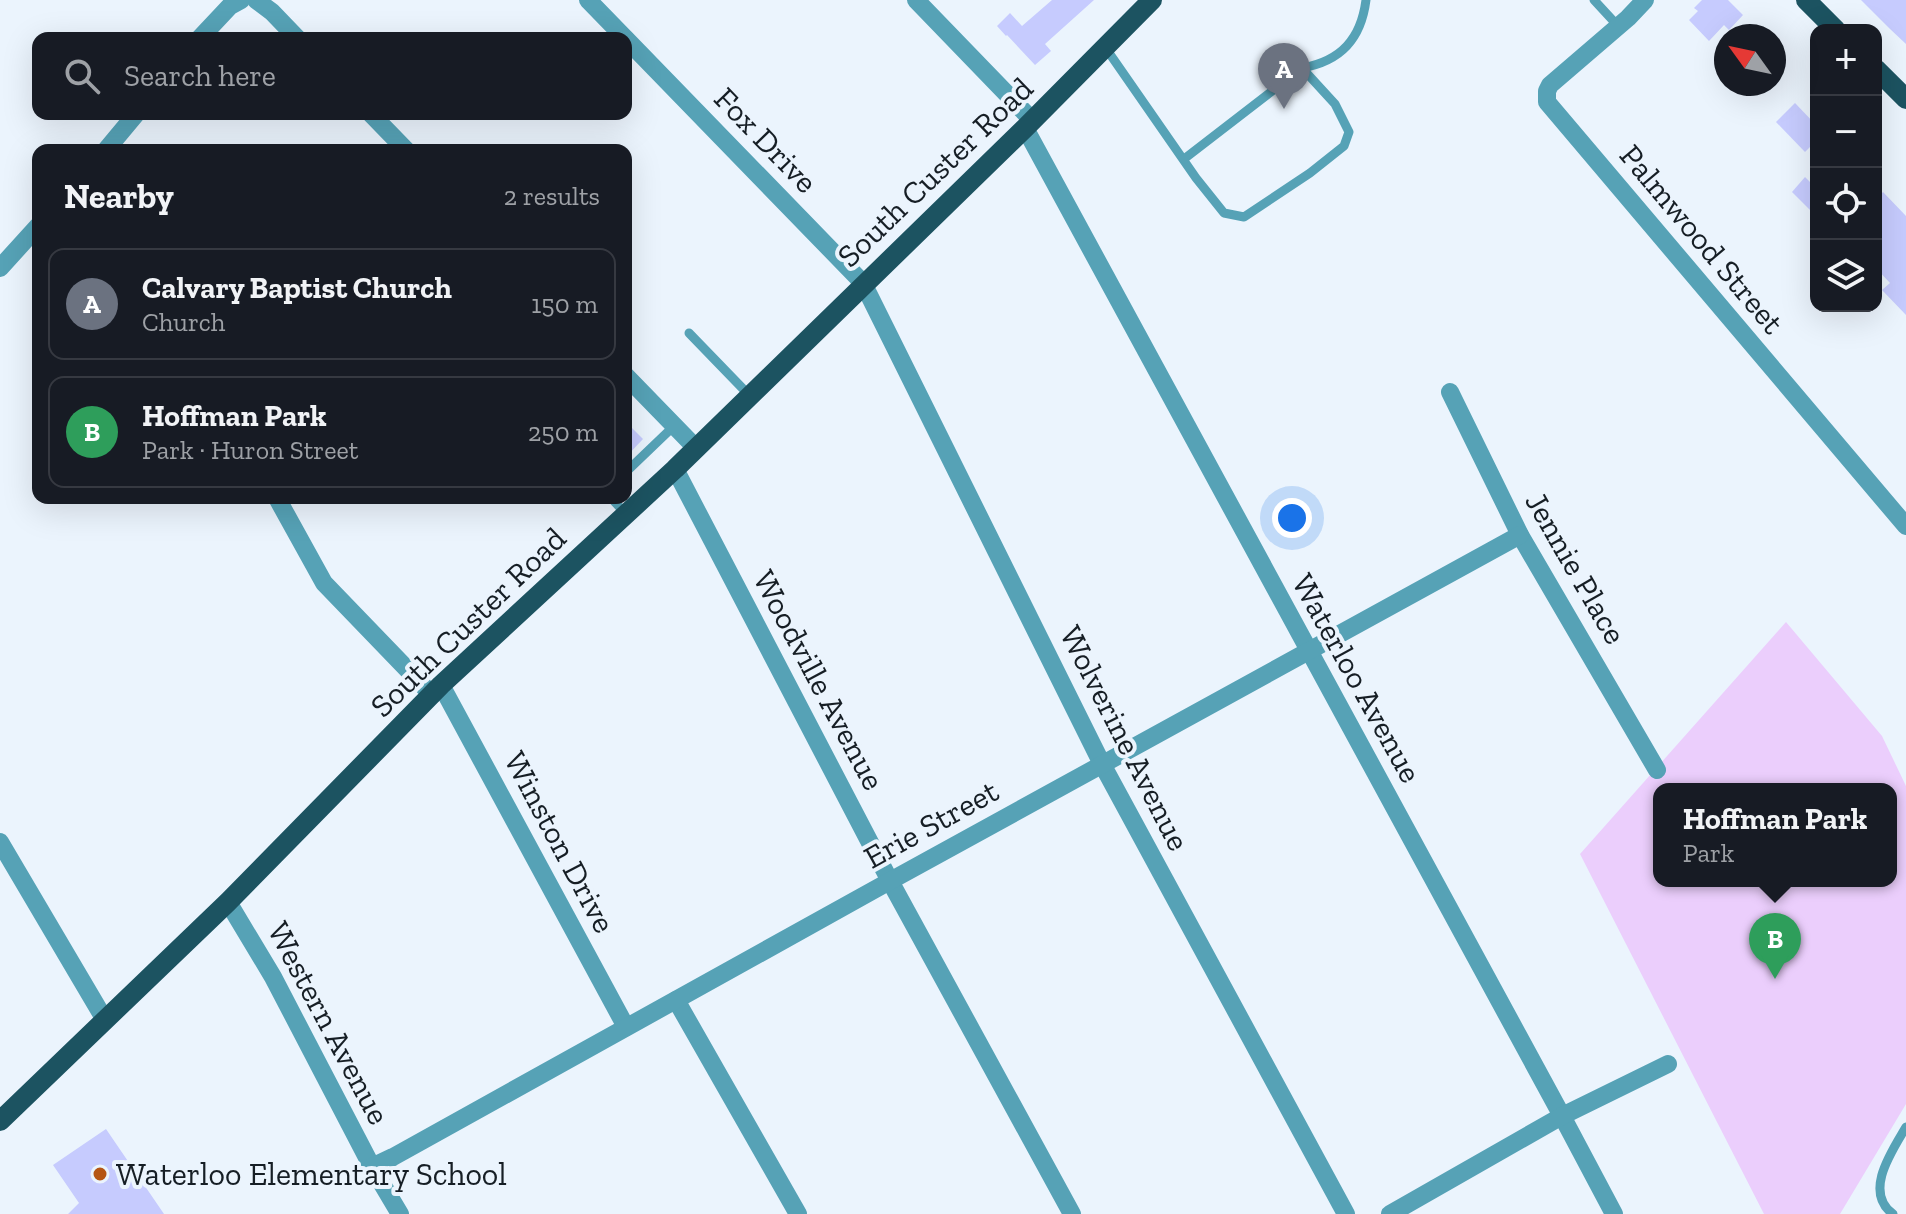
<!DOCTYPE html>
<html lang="en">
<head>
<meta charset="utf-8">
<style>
	body { margin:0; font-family:"Zilla Slab",serif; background:#242831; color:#f1f3f6 }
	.controls { position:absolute; right:24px; top:24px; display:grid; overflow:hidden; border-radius:16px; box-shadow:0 8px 32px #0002 }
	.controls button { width:72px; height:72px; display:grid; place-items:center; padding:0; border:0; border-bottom:2px solid #363941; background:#171b24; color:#f1f3f6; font:40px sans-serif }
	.compass { position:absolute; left:1714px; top:24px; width:72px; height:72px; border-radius:50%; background:#171b24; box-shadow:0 8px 32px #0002; rotate:303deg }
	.you { position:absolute; left:1292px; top:518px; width:28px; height:28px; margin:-20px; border:6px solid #fff; border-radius:50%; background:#1a73e8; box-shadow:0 0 0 12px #1a73e833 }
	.badge { display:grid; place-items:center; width:52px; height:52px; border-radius:50%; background:#2563eb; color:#fff; font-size:26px; font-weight:700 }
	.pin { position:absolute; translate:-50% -66px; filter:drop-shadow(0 2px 4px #0008) }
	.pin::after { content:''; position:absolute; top:42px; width:28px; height:24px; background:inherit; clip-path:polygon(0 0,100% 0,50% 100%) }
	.popup { position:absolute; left:1653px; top:783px; width:244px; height:104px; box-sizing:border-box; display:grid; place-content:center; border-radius:16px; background:#171b24; filter:drop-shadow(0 2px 6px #0005); font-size:26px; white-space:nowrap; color:#9ea1a6 }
	.popup b { font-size:30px; color:#f1f3f6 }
	.popup::after { content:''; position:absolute; left:50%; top:100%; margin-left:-16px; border:16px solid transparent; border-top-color:#171b24 }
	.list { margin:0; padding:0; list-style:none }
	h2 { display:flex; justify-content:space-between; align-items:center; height:104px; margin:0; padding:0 32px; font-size:34px }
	h2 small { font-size:26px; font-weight:400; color:#9ea1a6 }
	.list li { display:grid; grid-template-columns:52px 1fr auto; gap:24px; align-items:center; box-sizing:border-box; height:112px; margin:0 16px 16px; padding:0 16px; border:2px solid #363941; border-radius:16px }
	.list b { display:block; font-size:30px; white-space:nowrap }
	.list p { margin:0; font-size:26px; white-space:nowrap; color:#9ea1a6 }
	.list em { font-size:26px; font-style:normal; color:#9ea1a6 }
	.icon { flex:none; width:44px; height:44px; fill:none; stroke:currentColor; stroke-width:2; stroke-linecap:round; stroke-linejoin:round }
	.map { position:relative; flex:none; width:1906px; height:1214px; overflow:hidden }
	.search { position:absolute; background:#171b24; box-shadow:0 8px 32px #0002; left:32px; top:32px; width:600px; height:88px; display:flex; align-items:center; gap:20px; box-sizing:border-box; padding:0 28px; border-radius:16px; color:#9ea1a6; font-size:30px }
	.panel { position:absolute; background:#171b24; box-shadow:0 8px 32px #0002; left:32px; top:144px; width:600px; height:360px; border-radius:16px }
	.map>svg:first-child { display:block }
	.green { fill:#ebcefc; fill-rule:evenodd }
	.building { fill:#c6cbfe }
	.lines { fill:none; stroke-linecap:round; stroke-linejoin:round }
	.service { stroke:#56a2b6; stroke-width:9 }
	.minor { stroke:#56a2b6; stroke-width:18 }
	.primary { stroke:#1c5361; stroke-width:20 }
	.poi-dot { fill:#b55513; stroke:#ebf4fd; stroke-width:3 }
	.labels { text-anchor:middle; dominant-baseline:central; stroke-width:8; stroke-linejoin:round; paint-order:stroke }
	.street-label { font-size:32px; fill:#161e25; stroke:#ebf4fd }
	.poi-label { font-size:32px; fill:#161e25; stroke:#ebf4fd; text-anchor:start }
</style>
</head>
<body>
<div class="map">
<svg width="1906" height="1214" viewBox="0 0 1906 1214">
	<rect width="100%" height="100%" fill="#ebf4fd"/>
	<path class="green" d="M1786,622L1882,736L1906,786V1104L1840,1214H1764L1580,854ZM1659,789H1891V881H1659Z"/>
	<g class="building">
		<polygon points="1052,0 1094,0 1045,44 1051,51 1035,65 1007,35 1006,36 997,26 1010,13 1022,26"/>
		<polygon points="1702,0 1728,0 1743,15 1729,30 1724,25 1709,41 1689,20 1698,11 1694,8"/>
		<polygon points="1861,0 1906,0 1906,44 1889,28"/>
		<polygon points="1795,103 1816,125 1816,141 1805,152 1776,122"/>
		<polygon points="1805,177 1816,188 1816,216 1792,192"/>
		<polygon points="1883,192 1906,216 1906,315 1882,290 1890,283 1876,268 1876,199"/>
		<polygon points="626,422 643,439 626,457"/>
		<polygon points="106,1129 164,1214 68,1214 79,1203 53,1165"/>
	</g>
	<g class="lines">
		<g class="service">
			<polyline points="1594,0 1618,26"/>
			<path d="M1105,47L1196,178L1224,213L1244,217L1310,173L1344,146L1349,132L1335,104L1302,68C1341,61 1361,39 1366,0"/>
			<polyline points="1184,159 1302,68"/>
			<polyline points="689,333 749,395"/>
			<polyline points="626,472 674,426"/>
			<polyline points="611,498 626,514"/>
			<path d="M1893,1214C1863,1192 1892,1151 1906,1127"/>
		</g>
		<g class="minor">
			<polyline points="256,0 272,12 297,38"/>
			<polyline points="588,0 625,38"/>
			<polyline points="916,0 1032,120"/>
			<polyline points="1645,0 1628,18 1550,85 1547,91 1547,102 1906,526"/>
			<polyline points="200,38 230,6 241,0"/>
			<polyline points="626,39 863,283 1102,764 1346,1214"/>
			<polyline points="371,114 406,150"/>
			<polyline points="1025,128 1562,1116 1614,1214"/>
			<polyline points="106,150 136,114"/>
			<polyline points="0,268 38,226"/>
			<polyline points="626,376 695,447"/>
			<polyline points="1450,392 1520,535 1657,770"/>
			<polyline points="675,469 890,881 1072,1214"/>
			<polyline points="277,498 324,583 432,695"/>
			<polyline points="441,685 626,1027"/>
			<polyline points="0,842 105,1020"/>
			<polyline points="228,902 273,977 372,1167 400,1214"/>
			<polyline points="676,1000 798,1214"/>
			<polyline points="372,1167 393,1157 890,881 1520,535"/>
			<polyline points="1390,1214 1562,1116 1668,1064"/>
		</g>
		<g class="primary">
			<polyline points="1806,0 1836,30"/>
			<polyline points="1876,69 1906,99"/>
			<polyline points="0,1121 228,902 441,685 675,469 1025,128 1152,0"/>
		</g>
	</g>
	<circle class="poi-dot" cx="100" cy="1174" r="8"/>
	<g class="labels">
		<g class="street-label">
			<text transform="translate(766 140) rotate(46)">Fox Drive</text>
			<text transform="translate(935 172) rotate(-44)">South Custer Road</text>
			<text transform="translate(1702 239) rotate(50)">Palmwood Street</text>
			<text transform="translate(1576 568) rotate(60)">Jennie Place</text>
			<text transform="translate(468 622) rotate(-44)">South Custer Road</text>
			<text transform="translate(1357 678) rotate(61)">Waterloo Avenue</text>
			<text transform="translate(819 680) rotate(62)">Woodville Avenue</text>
			<text transform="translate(1125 738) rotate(63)">Wolverine Avenue</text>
			<text transform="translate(931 824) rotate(-29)">Erie Street</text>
			<text transform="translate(560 842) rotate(62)">Winston Drive</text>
			<text transform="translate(329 1023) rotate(62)">Western Avenue</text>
		</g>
		<g class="poi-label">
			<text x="116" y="1174">Waterloo Elementary School</text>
		</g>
	</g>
</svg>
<div class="controls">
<button>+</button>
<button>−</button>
<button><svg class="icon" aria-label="locate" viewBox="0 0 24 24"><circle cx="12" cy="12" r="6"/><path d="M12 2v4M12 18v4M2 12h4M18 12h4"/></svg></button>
<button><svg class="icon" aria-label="layers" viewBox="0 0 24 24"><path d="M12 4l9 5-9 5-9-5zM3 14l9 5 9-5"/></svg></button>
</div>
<svg class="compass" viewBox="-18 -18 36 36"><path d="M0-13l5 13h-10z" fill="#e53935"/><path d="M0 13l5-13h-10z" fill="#9ea1a6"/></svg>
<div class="you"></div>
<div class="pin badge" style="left:1284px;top:109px;background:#6b7280">A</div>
<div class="pin badge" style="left:1775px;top:979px;background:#2e9e5b">B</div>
<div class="popup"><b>Hoffman Park</b>Park</div>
<div class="search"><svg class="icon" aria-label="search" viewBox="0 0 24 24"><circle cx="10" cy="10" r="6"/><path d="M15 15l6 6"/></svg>Search here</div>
<section class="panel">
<h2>Nearby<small>2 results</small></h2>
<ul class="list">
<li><span class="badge" style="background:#6b7280">A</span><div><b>Calvary Baptist Church</b><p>Church</p></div><em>150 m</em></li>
<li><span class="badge" style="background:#2e9e5b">B</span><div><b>Hoffman Park</b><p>Park · Huron Street</p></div><em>250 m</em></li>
</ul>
</section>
</div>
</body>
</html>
